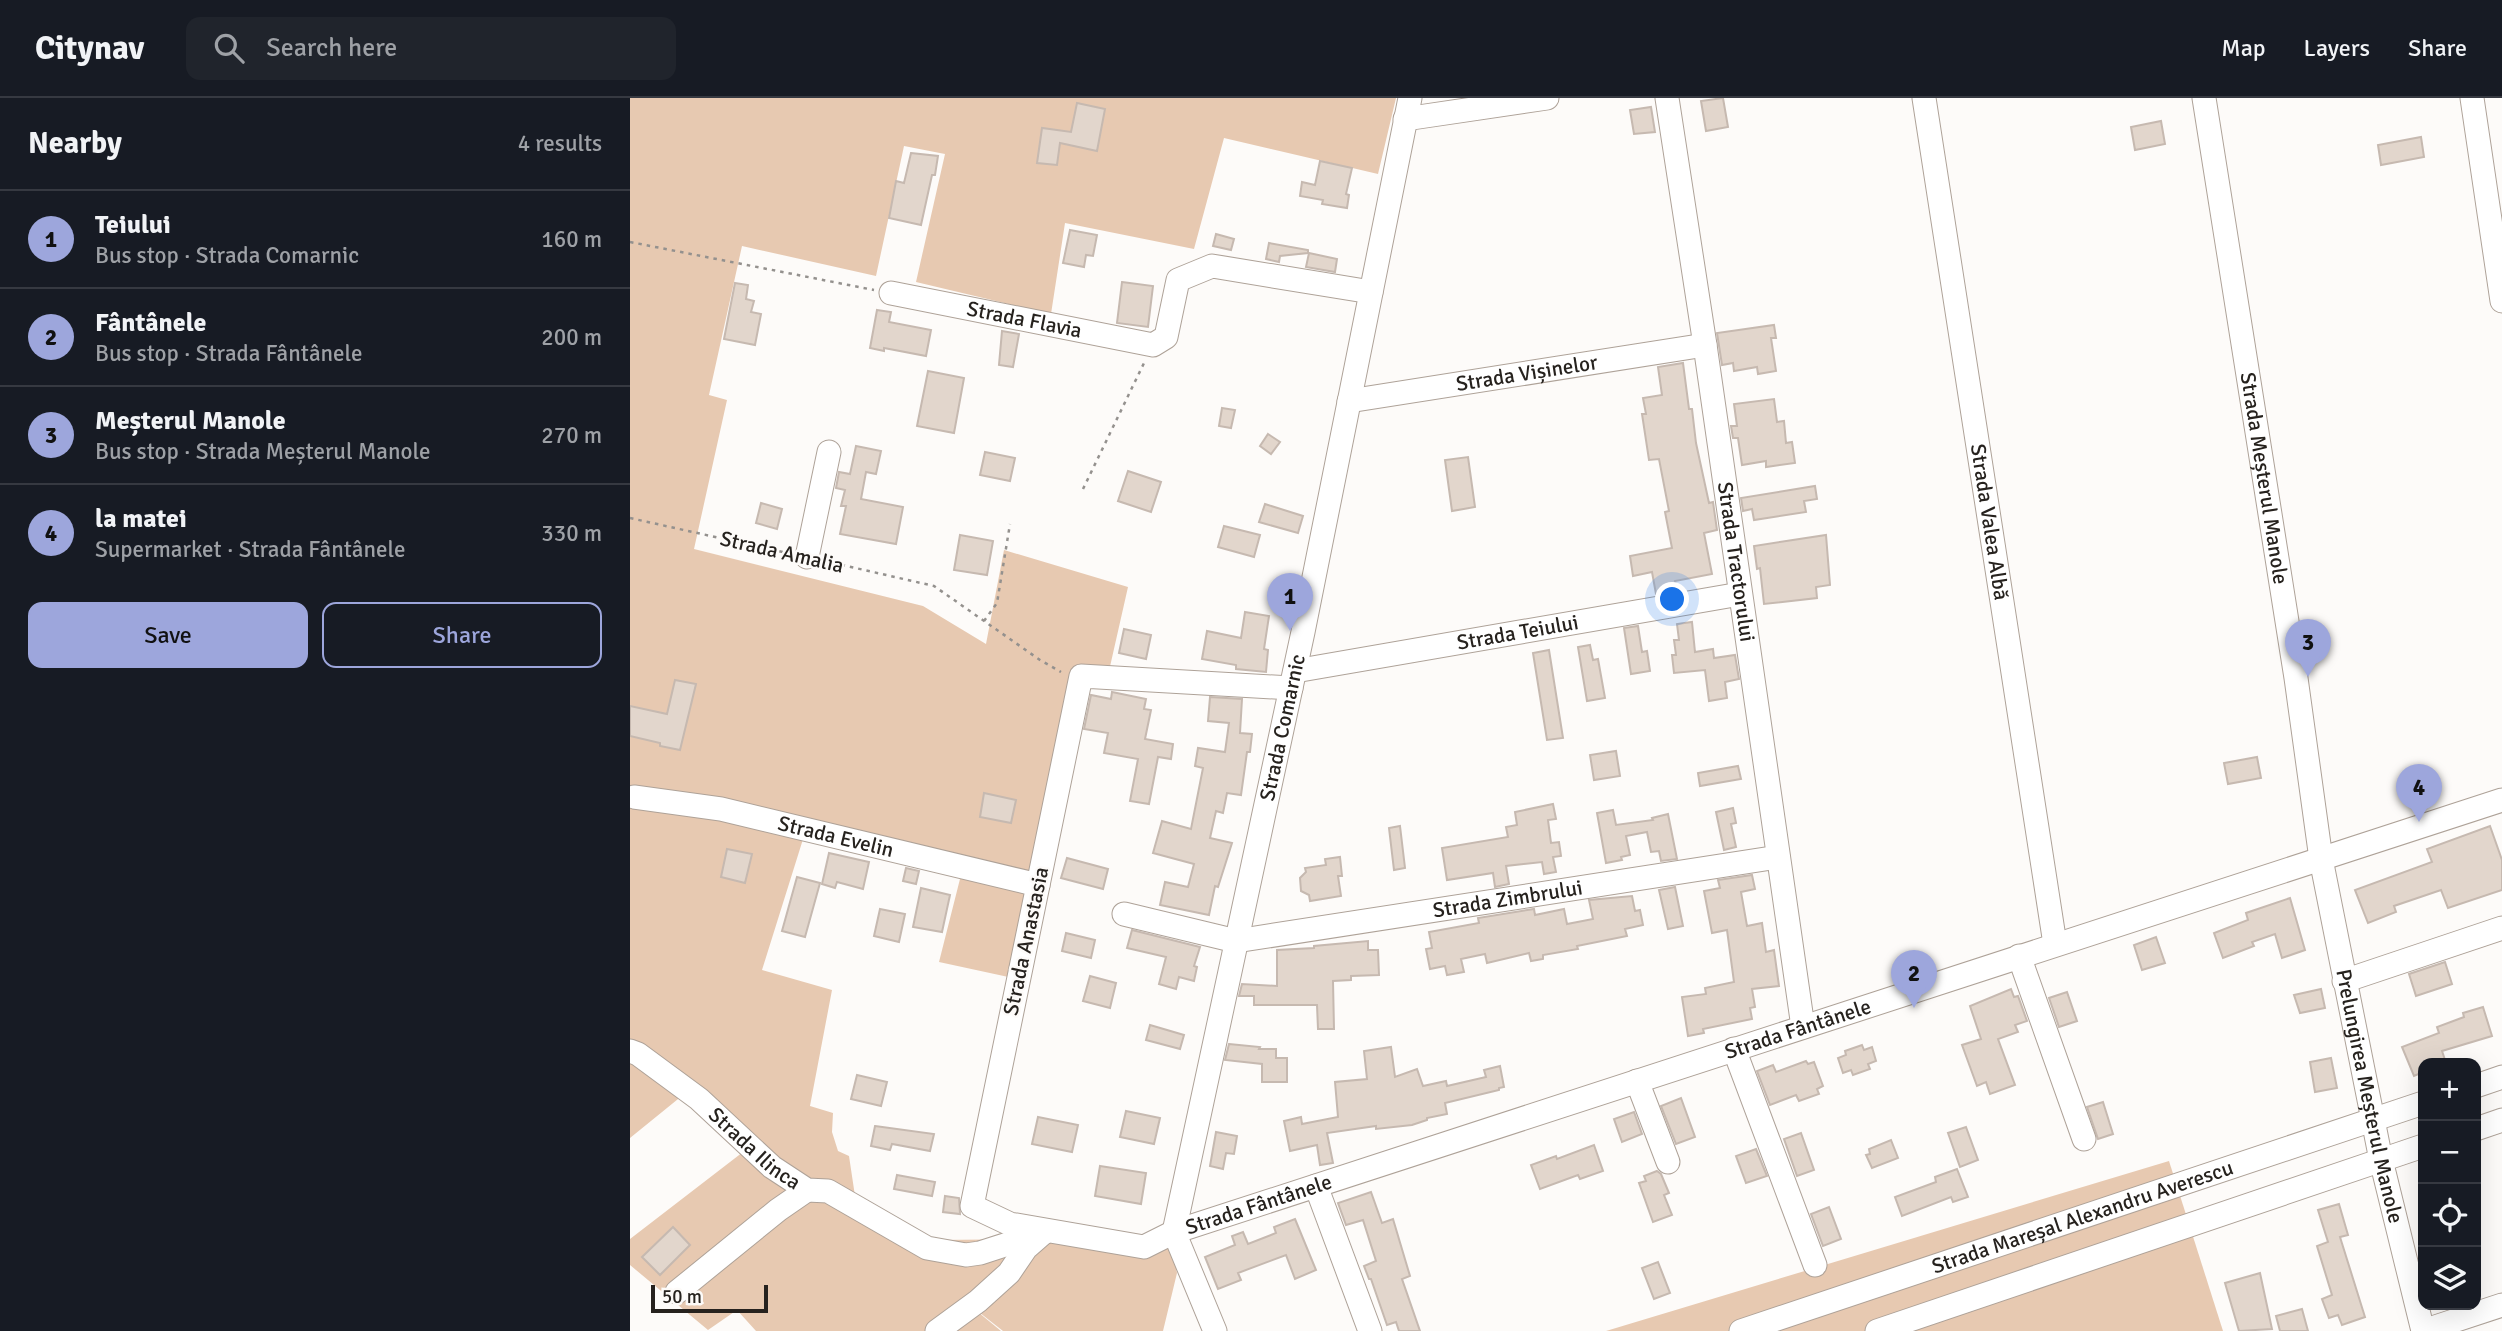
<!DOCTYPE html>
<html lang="en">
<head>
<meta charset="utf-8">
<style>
	body { margin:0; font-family:Signika,sans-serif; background:#20242c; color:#f1f3f6 }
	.controls { position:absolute; right:21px; bottom:21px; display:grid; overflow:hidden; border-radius:14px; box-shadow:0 7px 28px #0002 }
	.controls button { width:63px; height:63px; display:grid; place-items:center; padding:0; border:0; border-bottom:2px solid #363941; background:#171b24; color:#f1f3f6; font:35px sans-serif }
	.scale { position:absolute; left:21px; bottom:18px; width:117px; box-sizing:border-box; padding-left:7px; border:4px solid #26221e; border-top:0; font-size:19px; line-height:24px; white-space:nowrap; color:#26221e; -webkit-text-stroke:5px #fdfbf9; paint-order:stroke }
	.you { position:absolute; left:1043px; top:502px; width:24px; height:24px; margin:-18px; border:5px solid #fff; border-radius:50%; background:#1a73e8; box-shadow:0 0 0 10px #1a73e833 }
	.badge { display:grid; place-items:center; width:46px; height:46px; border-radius:50%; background:#9da6dc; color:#111; font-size:23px; font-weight:700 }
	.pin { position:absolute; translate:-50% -58px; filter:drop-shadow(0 2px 4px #0008) }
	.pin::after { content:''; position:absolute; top:37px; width:24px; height:21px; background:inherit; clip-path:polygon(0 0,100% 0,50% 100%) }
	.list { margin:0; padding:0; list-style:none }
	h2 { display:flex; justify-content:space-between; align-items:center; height:91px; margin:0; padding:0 28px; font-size:30px }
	h2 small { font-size:23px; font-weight:400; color:#9ea1a6 }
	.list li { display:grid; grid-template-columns:46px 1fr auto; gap:21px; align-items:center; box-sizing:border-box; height:98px; padding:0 28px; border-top:2px solid #363941 }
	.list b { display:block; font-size:26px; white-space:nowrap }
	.list p { margin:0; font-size:23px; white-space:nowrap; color:#9ea1a6 }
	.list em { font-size:23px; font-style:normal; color:#9ea1a6 }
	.actions { display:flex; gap:14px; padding:21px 28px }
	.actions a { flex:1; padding:16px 0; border:2px solid #9da6dc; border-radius:14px; text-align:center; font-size:24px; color:#9da6dc }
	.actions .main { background:#9da6dc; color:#111 }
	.icon { flex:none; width:38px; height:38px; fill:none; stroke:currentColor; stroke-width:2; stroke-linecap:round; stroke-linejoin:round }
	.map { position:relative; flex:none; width:1872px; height:1233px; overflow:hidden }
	header { display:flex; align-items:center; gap:42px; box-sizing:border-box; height:98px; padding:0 35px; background:#171b24; border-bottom:2px solid #363941 }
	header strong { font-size:33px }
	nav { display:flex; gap:38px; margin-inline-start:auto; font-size:24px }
	.search { width:490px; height:63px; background:#20242c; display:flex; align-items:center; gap:18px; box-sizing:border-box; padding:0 24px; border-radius:14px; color:#9ea1a6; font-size:26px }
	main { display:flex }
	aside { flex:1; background:#171b24 }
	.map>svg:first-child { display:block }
	.green { fill:#e7c9b1 }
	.building { fill:#e2d6cc; stroke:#c6b9b0; stroke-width:2 }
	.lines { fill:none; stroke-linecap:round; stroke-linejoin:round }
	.minor-casing { stroke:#aea298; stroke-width:25 }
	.path { stroke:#94918e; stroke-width:2.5; stroke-dasharray:3.5 5; stroke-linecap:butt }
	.minor { stroke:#fff; stroke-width:23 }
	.labels { text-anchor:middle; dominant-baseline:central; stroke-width:5; stroke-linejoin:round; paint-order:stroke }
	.street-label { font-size:21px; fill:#26221e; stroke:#fdfbf9 }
</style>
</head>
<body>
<header>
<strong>Citynav</strong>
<div class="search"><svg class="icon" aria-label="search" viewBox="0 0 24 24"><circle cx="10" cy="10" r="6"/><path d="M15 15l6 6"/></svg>Search here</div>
<nav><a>Map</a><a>Layers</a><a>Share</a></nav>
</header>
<main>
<aside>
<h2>Nearby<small>4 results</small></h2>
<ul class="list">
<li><span class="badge">1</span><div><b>Teiului</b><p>Bus stop · Strada Comarnic</p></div><em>160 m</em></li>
<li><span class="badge">2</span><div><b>Fântânele</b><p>Bus stop · Strada Fântânele</p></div><em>200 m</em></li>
<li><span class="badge">3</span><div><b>Meșterul Manole</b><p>Bus stop · Strada Meșterul Manole</p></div><em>270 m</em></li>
<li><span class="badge">4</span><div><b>la matei</b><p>Supermarket · Strada Fântânele</p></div><em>330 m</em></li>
</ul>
<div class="actions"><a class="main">Save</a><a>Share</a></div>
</aside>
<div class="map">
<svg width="1872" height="1233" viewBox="0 0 1872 1233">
	<rect width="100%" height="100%" fill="#fdfbf9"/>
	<g class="green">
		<polygon points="0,0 766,0 748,76 594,40 564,151 435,125 421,216 286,184 315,56 274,48 246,178 112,148 79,297 97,302 64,451 293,508 356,546 374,452 498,489 479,573 446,569 383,880 309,864 331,777 174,738 132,872 202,892 180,1008 203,1015 202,1034 208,1053 219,1058 225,1098 304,1142 424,1141 541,1145 547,1175 533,1233 373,1233 331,1200 371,1233 126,1233 107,1212 78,1232 0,1167 0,1141 113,1054 53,997 0,1040"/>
		<polygon points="1539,1063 1593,1233 976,1233"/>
	</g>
	<g class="building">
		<polygon points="1093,0 1098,29 1076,33 1071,3"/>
		<polygon points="447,5 475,11 467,53 430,45 427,67 407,65 412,30 441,34"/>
		<polygon points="1021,9 1025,34 1004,36 1000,12"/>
		<polygon points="1531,23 1535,46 1505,52 1501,29"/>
		<polygon points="1791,39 1794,59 1751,67 1748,47"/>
		<polygon points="281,55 308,58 305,77 302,77 291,127 259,120 266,83 274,85"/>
		<polygon points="690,63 722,70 716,96 719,97 717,110 692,106 693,102 670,98 672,84 685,87"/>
		<polygon points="440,132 467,137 463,158 456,157 454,169 433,165"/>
		<polygon points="586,136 604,141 601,152 583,148"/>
		<polygon points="639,145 678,152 678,155 650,158 649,164 636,161"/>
		<polygon points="679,155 707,161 705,174 676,169"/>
		<polygon points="492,184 523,188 518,229 487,225"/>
		<polygon points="105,185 118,187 116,201 124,203 121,214 131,216 125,247 94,241"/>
		<polygon points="247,212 261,214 259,224 301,232 296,258 254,250 254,253 240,250"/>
		<polygon points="1144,227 1146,240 1141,240 1146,273 1128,276 1127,269 1104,273 1103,265 1092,267 1087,235"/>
		<polygon points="372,233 389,236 383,269 369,267"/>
		<polygon points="1053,265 1059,311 1062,311 1066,345 1079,405 1083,404 1087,432 1074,435 1082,476 1045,483 1047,493 1026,496 1022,474 1003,478 1000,458 1042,450 1035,414 1039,413 1029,361 1019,362 1012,316 1016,316 1013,300 1032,297 1028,269"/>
		<polygon points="298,273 334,280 324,335 287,328"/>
		<polygon points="1144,301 1147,324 1154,323 1156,345 1162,344 1165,365 1136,369 1136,363 1112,367 1108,340 1103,340 1101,328 1107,328 1104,306"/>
		<polygon points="592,310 605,312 601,330 589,328"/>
		<polygon points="638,336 650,344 641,356 630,348"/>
		<polygon points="226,348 251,353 246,376 236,374 231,401 273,409 266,446 210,436 216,408 211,408 215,392 206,390 209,374 220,376"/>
		<polygon points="355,354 385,360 380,383 350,377"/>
		<polygon points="838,359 845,409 822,413 815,362"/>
		<polygon points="498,373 531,384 521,414 488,403"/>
		<polygon points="1185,388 1187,401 1174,403 1176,414 1124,422 1122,411 1113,413 1111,400"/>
		<polygon points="131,405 152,411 147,431 126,425"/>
		<polygon points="635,406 673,418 668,435 629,424"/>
		<polygon points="594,428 630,437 624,459 588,449"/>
		<polygon points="330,437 363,443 357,477 324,472"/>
		<polygon points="1196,437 1200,487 1186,489 1187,500 1134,506 1130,470 1127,471 1124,448"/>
		<polygon points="615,514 639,518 634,551 638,552 636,574 606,571 606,567 572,561 577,533 611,540"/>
		<polygon points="1062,524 1065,554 1083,551 1084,560 1105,557 1109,581 1095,584 1097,600 1079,603 1075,572 1044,575 1042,557 1046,557 1044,542 1049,542 1047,526"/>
		<polygon points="1008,528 1012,554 1017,553 1020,573 1001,576 994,530"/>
		<polygon points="494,531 521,537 516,561 489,555"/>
		<polygon points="960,547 963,562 968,561 975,600 957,603 948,549"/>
		<polygon points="919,552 933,640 917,642 903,555"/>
		<polygon points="45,582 66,586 50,652 30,648 30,645 0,638 0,608 37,616"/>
		<polygon points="482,594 516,601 514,611 521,612 515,641 543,646 541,661 528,659 519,706 500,703 508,661 474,655 478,635 454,631 461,597 481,601"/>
		<polygon points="580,599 612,601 610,635 622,636 620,654 617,654 611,697 597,695 593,715 586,713 580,740 602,745 588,789 585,788 579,817 530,807 535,784 558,789 564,766 523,755 532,723 561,731 573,670 565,668 568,650 595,654 599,625 578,623"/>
		<polygon points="986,653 990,678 964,682 960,657"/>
		<polygon points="1627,659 1631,680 1598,686 1594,665"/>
		<polygon points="1108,668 1111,681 1070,688 1068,675"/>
		<polygon points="354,695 386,702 381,725 350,719"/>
		<polygon points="923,706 926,721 918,722 921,745 929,744 931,758 923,759 926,774 914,776 912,764 876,768 879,786 865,789 863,775 817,782 812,750 878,739 876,729 887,727 885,714"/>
		<polygon points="1103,710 1106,725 1101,726 1106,749 1094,752 1086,714"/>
		<polygon points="983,712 986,727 1023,722 1022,720 1038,716 1047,761 1031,763 1029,753 1021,754 1017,734 996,738 1000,757 991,759 992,762 976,765 967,715"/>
		<polygon points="770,728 775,770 764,772 759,730"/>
		<polygon points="1860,728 1872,762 1872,792 1818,810 1811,792 1764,808 1766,814 1738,825 1725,792 1802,764 1797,751"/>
		<polygon points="97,751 122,756 115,785 91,779"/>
		<polygon points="199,755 239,764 233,791 207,784 205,790 192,786"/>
		<polygon points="710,759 712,778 708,778 711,798 680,803 679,797 671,793 670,780 676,774 675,770 696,767 695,761"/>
		<polygon points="437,760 478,771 473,791 431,780"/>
		<polygon points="276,770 289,773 286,786 273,783"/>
		<polygon points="1122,777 1125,791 1111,794 1117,828 1132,825 1136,854 1144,852 1149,888 1122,891 1125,909 1120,910 1122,921 1073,931 1074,935 1058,938 1052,899 1076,896 1075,890 1104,884 1097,832 1082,835 1074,793 1090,790 1088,782"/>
		<polygon points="167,779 190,785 175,839 152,833"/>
		<polygon points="1045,789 1053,828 1038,831 1029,792"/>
		<polygon points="291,790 320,797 312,834 283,829"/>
		<polygon points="1002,798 1005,813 1010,812 1013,827 995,831 997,838 947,848 948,851 913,857 913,861 901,863 899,855 857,865 855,856 831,861 834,874 817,877 815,868 800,871 796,851 802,850 799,834 849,825 848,820 904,811 905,817 934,811 937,826 963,821 959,802"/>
		<polygon points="1660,800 1675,852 1652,860 1645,836 1622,844 1624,848 1593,860 1584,835 1618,822 1616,815"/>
		<polygon points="250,811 275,816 269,844 244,838"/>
		<polygon points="502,832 570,849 564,868 567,869 564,883 549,879 546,891 529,886 536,859 497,850"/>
		<polygon points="436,835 465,842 461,860 432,853"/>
		<polygon points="1526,839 1535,865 1512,872 1504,847"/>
		<polygon points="738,843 738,852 748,852 749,877 721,878 721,882 703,883 704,931 688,931 687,907 624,907 624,898 609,898 612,886 647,888 647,852 684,850 684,848"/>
		<polygon points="1815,864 1822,886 1786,898 1779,876"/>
		<polygon points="460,878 486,885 480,910 453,903"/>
		<polygon points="1381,891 1384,899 1388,898 1397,923 1385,927 1388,934 1368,941 1385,987 1360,996 1356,984 1347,988 1332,947 1351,941 1340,908"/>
		<polygon points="1691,891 1695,910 1670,915 1664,897"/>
		<polygon points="1437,894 1447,923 1429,929 1419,900"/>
		<polygon points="1853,909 1862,938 1812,953 1816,965 1793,965 1793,974 1784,978 1772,949 1809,935 1807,929 1834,919 1833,915"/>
		<polygon points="520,927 554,937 550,951 516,942"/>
		<polygon points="599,946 630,949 629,951 646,951 646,960 657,960 657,984 632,984 632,966 595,962"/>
		<polygon points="1232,947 1234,952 1242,949 1246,963 1238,966 1240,971 1223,977 1221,972 1213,975 1208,960 1216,957 1215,953"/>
		<polygon points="761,949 765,979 787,971 793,988 816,983 817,988 856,979 854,972 870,968 874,989 869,990 869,992 815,1005 817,1016 797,1020 797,1022 782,1027 746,1031 746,1028 697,1035 703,1065 690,1067 687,1047 660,1053 654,1023 671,1019 672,1026 708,1019 705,984 737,981 734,953"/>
		<polygon points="1701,960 1707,990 1685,994 1680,964"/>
		<polygon points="1176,963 1178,966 1184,964 1193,988 1187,991 1189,996 1169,1003 1166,997 1140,1007 1127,973 1143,967 1146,974"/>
		<polygon points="227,977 257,984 251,1008 221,1001"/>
		<polygon points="1051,1000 1065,1039 1046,1046 1031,1008"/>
		<polygon points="1473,1004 1483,1036 1468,1041 1457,1009"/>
		<polygon points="496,1013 530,1020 524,1046 490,1039"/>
		<polygon points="1004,1014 1012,1036 992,1044 984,1021"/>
		<polygon points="408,1019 448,1027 442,1054 402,1046"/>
		<polygon points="245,1028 304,1036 300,1053 262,1046 260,1052 241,1048"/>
		<polygon points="1336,1029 1348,1062 1330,1069 1318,1035"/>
		<polygon points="586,1034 607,1038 604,1056 596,1055 593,1071 580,1068"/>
		<polygon points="1171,1035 1184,1072 1167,1078 1154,1041"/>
		<polygon points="1261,1042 1268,1060 1242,1070 1236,1057 1240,1056 1239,1051"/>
		<polygon points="964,1047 973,1073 950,1081 948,1077 910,1091 901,1067 926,1058 927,1061"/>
		<polygon points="1126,1051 1137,1078 1116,1085 1106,1058"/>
		<polygon points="470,1068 516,1075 511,1106 465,1098"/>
		<polygon points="1327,1071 1338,1099 1323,1104 1321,1099 1272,1118 1265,1099 1306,1084 1305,1079"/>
		<polygon points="1027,1073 1031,1076 1039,1095 1034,1097 1042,1117 1023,1124 1009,1085 1016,1083 1014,1078"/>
		<polygon points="267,1077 305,1084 302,1098 264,1091"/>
		<polygon points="741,1094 752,1125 763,1121 780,1178 772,1181 790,1233 769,1233 766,1224 757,1227 741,1181 739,1181 734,1168 746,1163 733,1122 716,1127 708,1105"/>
		<polygon points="315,1098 329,1100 330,1116 313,1114"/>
		<polygon points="1709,1106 1718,1137 1710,1139 1735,1219 1712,1227 1708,1217 1699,1220 1692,1201 1702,1197 1687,1148 1698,1144 1688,1112"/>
		<polygon points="1199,1109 1211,1141 1193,1148 1181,1116"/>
		<polygon points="665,1121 686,1172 665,1181 656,1157 608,1175 611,1182 588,1191 575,1159 605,1147 602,1138 613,1134 618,1146 646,1135 644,1129"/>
		<polygon points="43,1129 60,1147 30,1177 12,1159"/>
		<polygon points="1028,1164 1040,1195 1024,1201 1012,1170"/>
		<polygon points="1630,1175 1642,1231 1609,1233 1595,1185"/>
		<polygon points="1672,1211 1678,1233 1650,1233 1646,1218"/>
	</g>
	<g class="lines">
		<defs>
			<g id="minor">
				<path id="s1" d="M1037,0L1075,247L1173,929"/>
				<path id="s2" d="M1294,0L1425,846"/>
				<path id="s3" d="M1574,0L1666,580L1691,761L1751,1062L1793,1233"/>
				<polyline points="1842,0 1872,203"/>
				<polyline points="775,21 917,0"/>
				<path id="s4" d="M261,195L523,247L536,239L548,182L582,168L741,194"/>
				<path id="s5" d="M719,303L1075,247"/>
				<polyline points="177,459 199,354"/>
				<path id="s6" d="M665,573L1110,496"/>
				<path id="s7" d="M661,590L451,578L342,1108L380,1126L514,1149L544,1134L1872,702"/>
				<path id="s8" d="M4,699L91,711L408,787"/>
				<path id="s9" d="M494,816L606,843L1148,759"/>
				<polyline points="1389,858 1454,1041"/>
				<polyline points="1714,883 1872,830"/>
				<polyline points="1104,951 1185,1167"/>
				<path id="s10" d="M0,953L8,956L69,1001L142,1069L177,1092L198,1093L297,1150L336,1157L350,1155L415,1134"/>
				<polyline points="1007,983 1038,1064"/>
				<polyline points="1846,988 1872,979"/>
				<polyline points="1846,1031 1872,1022"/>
				<polyline points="686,1088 740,1233"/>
				<path id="s11" d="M544,1134L673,534L780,0"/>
				<polyline points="544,1134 585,1233"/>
				<polyline points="47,1194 148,1112 177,1092"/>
				<polyline points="307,1233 348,1203 379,1175 396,1150 412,1136"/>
				<path id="s12" d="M1111,1233L1793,1005"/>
				<polyline points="1247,1233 1793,1048"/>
				<polyline points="1793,1233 1872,1207"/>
			</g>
		</defs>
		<use href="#minor" class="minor-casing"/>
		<g class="path">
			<polyline points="0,144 244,192"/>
			<polyline points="453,391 514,265"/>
			<polyline points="0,420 157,455"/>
			<polyline points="195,463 304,488 410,562 431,574"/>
			<polyline points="354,523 367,505 380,426"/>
		</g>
		<use href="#minor" class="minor"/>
	</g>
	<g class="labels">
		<g class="street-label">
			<text stroke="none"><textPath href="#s4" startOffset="136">Strada Flavia</textPath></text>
			<text stroke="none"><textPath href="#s5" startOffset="180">Strada Vișinelor</textPath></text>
			<text stroke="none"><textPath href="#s3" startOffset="385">Strada Meșterul Manole</textPath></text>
			<text stroke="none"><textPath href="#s2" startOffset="429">Strada Valea Albă</textPath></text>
			<text transform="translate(152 454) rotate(13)">Strada Amalia</text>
			<text stroke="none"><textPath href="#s1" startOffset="469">Strada Tractorului</textPath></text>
			<text stroke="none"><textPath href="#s6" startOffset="226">Strada Teiului</textPath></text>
			<text stroke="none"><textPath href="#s11" startOffset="516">Strada Comarnic</textPath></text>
			<text stroke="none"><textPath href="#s8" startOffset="206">Strada Evelin</textPath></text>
			<text stroke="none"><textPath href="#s9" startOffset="390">Strada Zimbrului</textPath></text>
			<text transform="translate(396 843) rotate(-78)">Strada Anastasia</text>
			<text stroke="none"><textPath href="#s7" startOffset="1619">Strada Fântânele</textPath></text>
			<text stroke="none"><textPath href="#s3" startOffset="1012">Prelungirea Meșterul Manole</textPath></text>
			<text stroke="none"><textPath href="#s10" startOffset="159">Strada Ilinca</textPath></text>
			<text stroke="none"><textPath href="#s7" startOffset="1052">Strada Fântânele</textPath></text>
			<text stroke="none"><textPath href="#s12" startOffset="360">Strada Mareșal Alexandru Averescu</textPath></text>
		</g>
	</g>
</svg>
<div class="controls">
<button>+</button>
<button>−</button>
<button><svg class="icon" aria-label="locate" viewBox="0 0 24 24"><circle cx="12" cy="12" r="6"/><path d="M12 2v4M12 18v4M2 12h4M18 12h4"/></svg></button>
<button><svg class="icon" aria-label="layers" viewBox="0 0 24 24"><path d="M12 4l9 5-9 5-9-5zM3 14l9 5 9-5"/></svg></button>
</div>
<div class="scale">50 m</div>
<div class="you"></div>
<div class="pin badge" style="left:660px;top:533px">1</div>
<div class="pin badge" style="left:1284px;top:910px">2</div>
<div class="pin badge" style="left:1678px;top:579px">3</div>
<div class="pin badge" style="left:1789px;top:724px">4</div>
</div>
</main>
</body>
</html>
